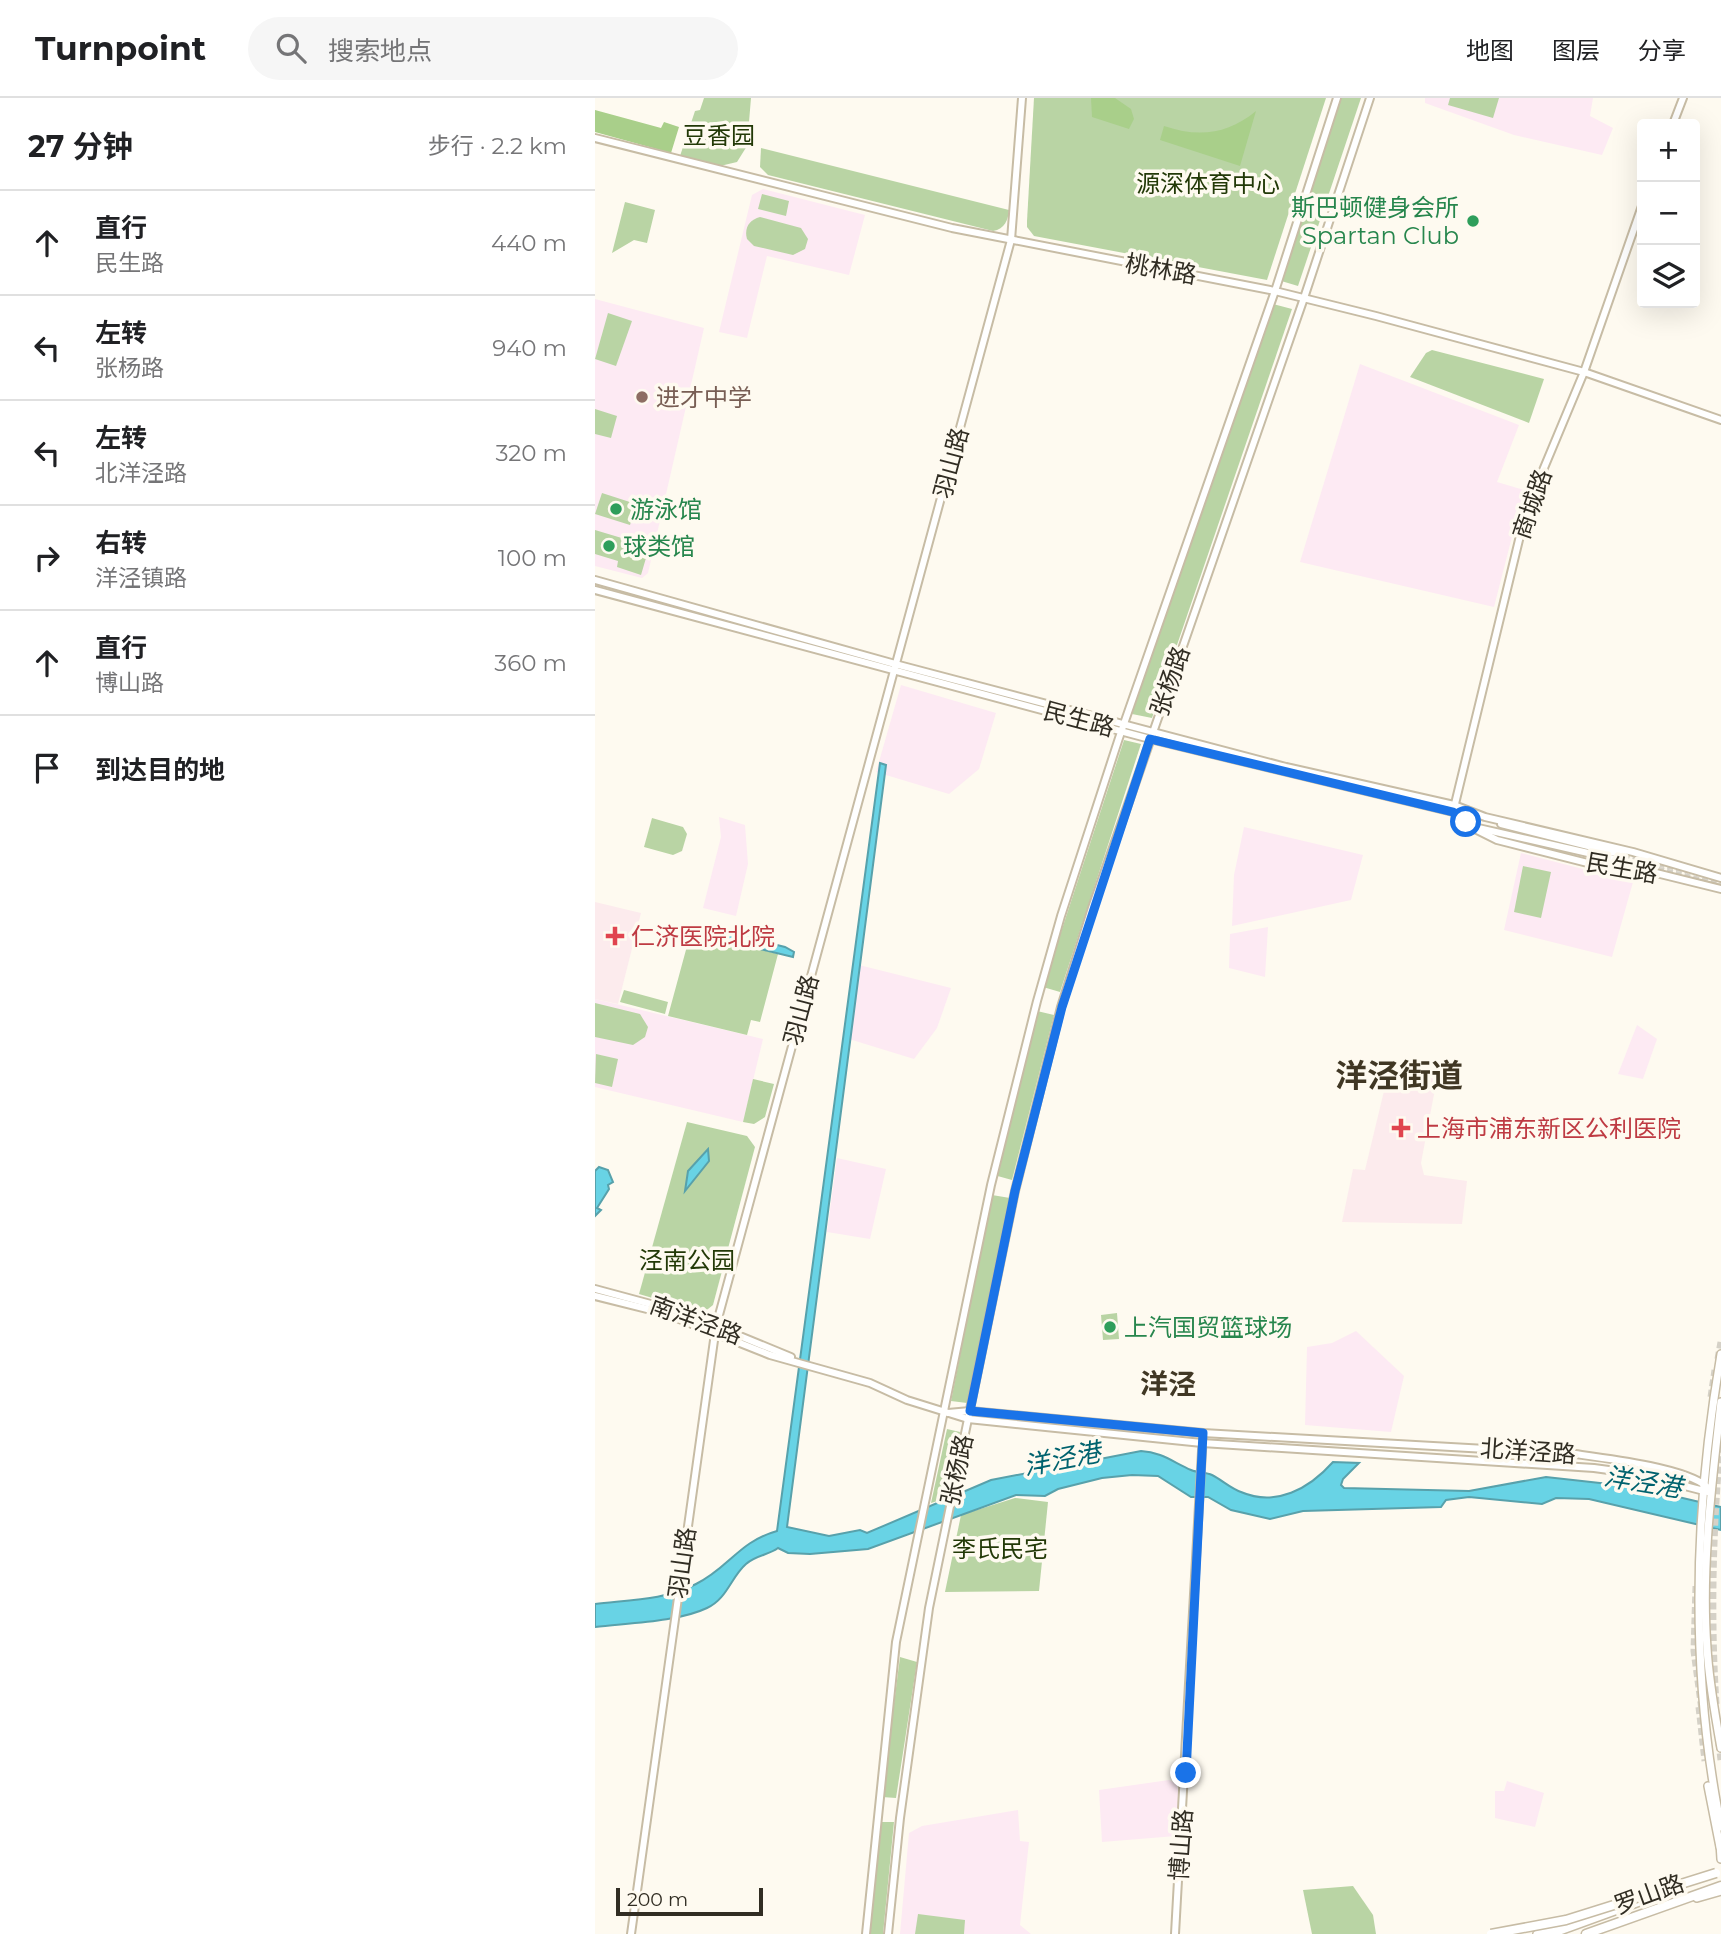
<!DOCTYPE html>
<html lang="zh">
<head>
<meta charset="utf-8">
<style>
	body { margin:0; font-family:Montserrat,"Noto Sans SC",sans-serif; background:#f6f6f6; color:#202124 }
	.controls { position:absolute; right:21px; top:21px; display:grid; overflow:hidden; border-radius:7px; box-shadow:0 7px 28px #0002 }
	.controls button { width:63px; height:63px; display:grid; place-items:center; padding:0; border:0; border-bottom:2px solid #e0e0e0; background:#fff; color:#202124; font:35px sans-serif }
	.scale { position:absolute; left:21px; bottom:18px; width:147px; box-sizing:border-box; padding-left:7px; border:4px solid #312d23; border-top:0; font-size:19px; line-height:24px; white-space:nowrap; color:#312d23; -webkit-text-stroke:5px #fefaf0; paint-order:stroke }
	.stop { position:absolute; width:21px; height:21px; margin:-16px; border:5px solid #1a73e8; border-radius:50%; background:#fff }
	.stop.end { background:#1a73e8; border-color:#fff; box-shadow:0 2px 7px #0008 }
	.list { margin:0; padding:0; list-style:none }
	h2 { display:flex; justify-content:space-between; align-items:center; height:91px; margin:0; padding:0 28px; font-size:30px }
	h2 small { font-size:23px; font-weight:400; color:#757577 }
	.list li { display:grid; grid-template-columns:46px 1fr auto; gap:21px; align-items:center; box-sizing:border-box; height:105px; padding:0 28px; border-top:2px solid #e0e0e0 }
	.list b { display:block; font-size:26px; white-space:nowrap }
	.list p { margin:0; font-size:23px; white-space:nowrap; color:#757577 }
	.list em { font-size:23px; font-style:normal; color:#757577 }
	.icon { flex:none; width:38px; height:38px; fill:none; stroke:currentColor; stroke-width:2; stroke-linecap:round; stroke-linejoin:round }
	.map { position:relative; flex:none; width:1126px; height:1836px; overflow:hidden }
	header { display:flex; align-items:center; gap:42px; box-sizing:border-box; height:98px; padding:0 35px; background:#fff; border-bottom:2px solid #e0e0e0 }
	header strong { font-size:33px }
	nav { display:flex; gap:38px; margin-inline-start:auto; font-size:24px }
	.search { width:490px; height:63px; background:#f6f6f6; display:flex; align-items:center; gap:18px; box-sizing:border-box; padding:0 24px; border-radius:38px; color:#757577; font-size:26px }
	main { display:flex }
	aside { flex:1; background:#fff }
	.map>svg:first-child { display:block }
	.education { fill:#fdeaf3 }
	.medical { fill:#fcebed }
	.green { fill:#b9d4a4 }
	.forest { fill:#a9cf8a }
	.water { fill:#68d3e5; stroke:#58a1ab; stroke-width:2 }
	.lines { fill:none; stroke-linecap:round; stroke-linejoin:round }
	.secondary-tunnel { stroke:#d5d1c7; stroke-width:6; stroke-dasharray:6 3; stroke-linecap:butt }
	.primary-tunnel { stroke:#d5d1c7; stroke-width:7; stroke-dasharray:7 3.5; stroke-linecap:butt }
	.secondary-casing { stroke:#c7bca5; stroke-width:10 }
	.primary-casing { stroke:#c7bca5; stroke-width:10 }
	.highway-casing { stroke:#c7bca5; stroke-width:11 }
	.secondary { stroke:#fff; stroke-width:6 }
	.primary { stroke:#fff; stroke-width:7 }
	.highway { stroke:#fff; stroke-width:8 }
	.highway-bridge-casing { stroke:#c7bca5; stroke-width:11; stroke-linecap:butt }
	.highway-bridge { stroke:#fff; stroke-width:8 }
	.route { stroke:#1a73e8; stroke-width:9 }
	.leisure-dot { fill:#2e9e5b; stroke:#fefaf0; stroke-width:2.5 }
	.education-dot { fill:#8d6e63; stroke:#fefaf0; stroke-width:2.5 }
	.health-dot { fill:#e0444e; stroke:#fefaf0; stroke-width:2.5 }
	.labels { text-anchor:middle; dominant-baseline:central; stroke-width:7; stroke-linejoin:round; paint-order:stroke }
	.park-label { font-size:24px; fill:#223907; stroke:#fefaf0 }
	.leisure-label { font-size:24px; fill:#27864d; stroke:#fefaf0; text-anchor:start }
	.street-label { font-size:24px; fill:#312d23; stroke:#fefaf0 }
	.education-label { font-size:24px; fill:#785e54; stroke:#fefaf0; text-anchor:start }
	.health-label { font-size:24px; fill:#be3a42; stroke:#fefaf0; text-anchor:start }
	.water-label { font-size:26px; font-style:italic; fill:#00626e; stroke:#fefaf0 }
	.quarter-label { font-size:28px; font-weight:bold; fill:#403724; stroke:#fefaf0 }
	.district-label { font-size:32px; font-weight:bold; fill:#403724; stroke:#fefaf0 }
</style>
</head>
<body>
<header>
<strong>Turnpoint</strong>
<div class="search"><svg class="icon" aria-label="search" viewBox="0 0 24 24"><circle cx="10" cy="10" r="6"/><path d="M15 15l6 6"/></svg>搜索地点</div>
<nav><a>地图</a><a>图层</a><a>分享</a></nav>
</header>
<main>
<aside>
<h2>27 分钟<small>步行 · 2.2 km</small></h2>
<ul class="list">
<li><svg class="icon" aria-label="ahead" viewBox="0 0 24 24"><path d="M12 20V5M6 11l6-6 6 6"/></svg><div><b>直行</b><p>民生路</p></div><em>440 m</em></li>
<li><svg class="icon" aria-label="left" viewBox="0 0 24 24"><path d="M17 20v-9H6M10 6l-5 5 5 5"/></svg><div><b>左转</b><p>张杨路</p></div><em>940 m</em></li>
<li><svg class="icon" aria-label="left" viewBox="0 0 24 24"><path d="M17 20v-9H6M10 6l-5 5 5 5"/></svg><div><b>左转</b><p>北洋泾路</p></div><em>320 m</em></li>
<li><svg class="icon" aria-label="right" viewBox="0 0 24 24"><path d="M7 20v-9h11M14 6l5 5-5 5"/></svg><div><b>右转</b><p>洋泾镇路</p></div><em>100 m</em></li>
<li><svg class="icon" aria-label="ahead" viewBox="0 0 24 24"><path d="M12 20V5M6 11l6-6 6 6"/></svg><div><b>直行</b><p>博山路</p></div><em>360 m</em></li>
<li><svg class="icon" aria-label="arrive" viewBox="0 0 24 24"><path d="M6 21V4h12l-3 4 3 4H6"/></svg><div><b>到达目的地</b></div></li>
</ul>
</aside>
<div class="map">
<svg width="1126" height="1836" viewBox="0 0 1126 1836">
	<rect width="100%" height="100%" fill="#fefaf0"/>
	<g class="education">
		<polygon points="830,0 998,0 995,18 1018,30 1007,57 919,37 830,5"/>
		<polygon points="168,91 270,117 254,177 172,158 152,240 124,234 157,97"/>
		<polygon points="0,201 109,230 53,475 47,480 0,468"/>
		<polygon points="765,266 924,327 902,384 929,392 899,509 705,464"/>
		<polygon points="306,587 401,615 384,671 354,696 281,674"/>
		<polygon points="124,719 150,727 153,766 141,818 108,810 126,739"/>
		<polygon points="649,729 768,757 756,802 637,828 639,777"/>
		<polygon points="926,755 1038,784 1017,859 909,832"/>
		<polygon points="673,829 670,879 634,870 635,836"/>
		<polygon points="264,867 356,890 342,930 319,961 254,941"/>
		<polygon points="0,901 168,941 148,1024 0,989"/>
		<polygon points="1042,927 1062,941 1048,981 1023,976"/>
		<polygon points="242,1060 291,1071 275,1141 232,1134"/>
		<polygon points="761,1233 809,1278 796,1334 710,1327 712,1249 737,1245"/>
		<polygon points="574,1682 581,1686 584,1694 581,1738 507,1744 504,1692"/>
		<polygon points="912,1683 949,1695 940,1729 900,1720 900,1693 909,1693"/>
		<polygon points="423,1712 425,1743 434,1744 425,1827 436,1836 305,1836 314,1735 327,1728"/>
	</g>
	<g class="medical">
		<polygon points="0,804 46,815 23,906 0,901"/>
		<polygon points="818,963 844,970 826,1065 829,1077 872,1083 867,1126 747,1124 758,1071 770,1072 789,993 808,994"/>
	</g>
	<g class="green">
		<polygon points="109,0 156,0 152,48 142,64 125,68 85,58 100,13 105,12"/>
		<polygon points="439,0 731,0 672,182 439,138 432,129 432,123"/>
		<polygon points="745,0 766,0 703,188 683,182"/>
		<polygon points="855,0 904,0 898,20 853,7"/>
		<path d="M166,50L414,112C413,122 410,131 398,133L173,77L165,69Z"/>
		<polygon points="167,96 194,103 191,118 163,111"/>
		<polygon points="30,104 60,112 52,145 39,142 17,155"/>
		<path d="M165,119L206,130L213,141L210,151L198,157L159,148L152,141C149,130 154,122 165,119Z"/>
		<polygon points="678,206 697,211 557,620 537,616"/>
		<polygon points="13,215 37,223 21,268 0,261"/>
		<polygon points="837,252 949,281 934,325 815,279 831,255"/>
		<polygon points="0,311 22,318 16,340 0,336"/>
		<polygon points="7,395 41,406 35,427 0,416"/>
		<polygon points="0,432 30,441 32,435 56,443 46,477 22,469 23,463 0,456"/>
		<polygon points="529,642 546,646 465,894 448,889"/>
		<polygon points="57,720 88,729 92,736 87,753 78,757 49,749"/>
		<polygon points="928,768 956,774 946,820 919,814"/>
		<polygon points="98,826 114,830 112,838 183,856 165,924 156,922 152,937 73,918"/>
		<polygon points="29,892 73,904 70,916 25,904"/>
		<polygon points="0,905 45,916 53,929 50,939 38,947 0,939"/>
		<polygon points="442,913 459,917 417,1082 399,1077"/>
		<polygon points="1,956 23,961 17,989 0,985"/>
		<polygon points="158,981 179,986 170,1019 159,1026 148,1024"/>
		<polygon points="92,1024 152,1038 160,1049 118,1207 108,1215 44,1196"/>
		<polygon points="397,1097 415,1100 372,1305 356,1303"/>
		<polygon points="522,1215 524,1241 508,1242 506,1217"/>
		<polygon points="352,1331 365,1334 352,1400 336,1405"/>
		<polygon points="420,1400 453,1404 444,1493 350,1494 366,1417"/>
		<polygon points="305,1559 322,1564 301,1700 287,1699"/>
		<polygon points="286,1724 299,1724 288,1836 275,1836"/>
		<polygon points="758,1788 778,1817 781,1836 717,1836 708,1792"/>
		<polygon points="323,1816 370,1822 369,1836 320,1836"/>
	</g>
	<g class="forest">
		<polygon points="496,0 520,0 536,11 539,21 534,31 497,19"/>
		<polygon points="0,12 66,30 69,24 84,29 76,55 0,34"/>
		<path d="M661,13L645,68L565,42L569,28C604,40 633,36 661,13Z"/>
	</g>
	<g class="water">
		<path d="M285,665L291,667L192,1429L234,1438L265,1432L272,1435L396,1382L546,1353C566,1354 578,1364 596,1372C603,1375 611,1374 617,1377C627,1382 635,1390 646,1394C681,1409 714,1391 738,1364L764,1365L748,1381L746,1387L749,1390L874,1393L951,1379L1041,1389L1126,1409V1432L994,1401L961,1400L947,1406L874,1399L851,1402L846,1409L708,1413L675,1421L636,1412L613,1399H596L563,1378L537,1377L507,1380L463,1391L450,1398L421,1397L273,1451L215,1456L193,1455L183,1450C174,1457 161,1457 151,1466C136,1479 132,1501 112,1510C83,1524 33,1525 0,1529V1506C33,1502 71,1502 101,1486C134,1470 143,1444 182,1433Z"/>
		<polygon points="114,830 190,849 199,854 198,859 112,838"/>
		<polygon points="113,1051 114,1063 90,1093 93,1073"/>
		<polygon points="4,1069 13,1072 18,1084 13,1087 14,1091 2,1110 6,1112 0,1118 0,1073"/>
	</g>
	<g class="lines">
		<g class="secondary-tunnel">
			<polyline points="1029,757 1094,773"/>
			<polyline points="1028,763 1126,787"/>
		</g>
		<g class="primary-tunnel">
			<polyline points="1123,1261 1126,1244"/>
			<polyline points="1116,1299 1120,1272"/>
			<polyline points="1101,1488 1099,1553 1107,1612"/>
			<path d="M1121,1606C1115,1512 1118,1428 1126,1335"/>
			<polyline points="1104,1609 1110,1663"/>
			<polyline points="1124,1645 1126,1662"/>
		</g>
		<defs>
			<g id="secondary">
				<polyline points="1078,26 1088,0"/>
				<polyline points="0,40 357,130 680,193 781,218 989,274 1126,322"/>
				<polyline points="0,482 300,566 691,669 859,707 890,719 1038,754 1126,780"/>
				<polyline points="0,492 555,641 858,714 874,728 902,742 1024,773 1057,774 1126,791"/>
				<polyline points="859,710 931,413 989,274 1047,108"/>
				<polyline points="906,726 1029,757"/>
				<polyline points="879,729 1028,763"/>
				<polyline points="0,1191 89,1215 196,1259"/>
				<polyline points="0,1198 72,1216 175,1257 275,1285 312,1302 373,1321 607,1345 999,1370 1043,1376 1113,1394"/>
				<path d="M353,1315L375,1313L608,1335L980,1356C1009,1360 1092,1370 1112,1389"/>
				<polyline points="36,1836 121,1228 416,142 427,0"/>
				<polyline points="271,1836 301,1544 396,1087 442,903 466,818 524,640 680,193 742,0"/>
				<polyline points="293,1836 305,1720 334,1510 420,1093 466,909 497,810 709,200 775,0"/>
				<polyline points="580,1836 608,1335"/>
			</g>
			<g id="primary">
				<path d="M1126,1256C1099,1412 1095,1575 1126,1729"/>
				<path d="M1126,1304C1117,1385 1106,1469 1112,1550C1114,1583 1120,1617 1126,1650"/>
				<polyline points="1113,1688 1125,1749"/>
				<polyline points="1125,1745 1126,1761"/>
				<polyline points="1102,1800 1126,1793"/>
				<polyline points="942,1836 977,1823"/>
			</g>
			<g id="highway">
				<polyline points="955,1836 1054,1800"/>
				<polyline points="991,1836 1126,1788"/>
			</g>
		</defs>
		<use href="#secondary" class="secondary-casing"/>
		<use href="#primary" class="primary-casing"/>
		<use href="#highway" class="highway-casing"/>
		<use href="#secondary" class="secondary"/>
		<use href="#primary" class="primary"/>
		<use href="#highway" class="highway"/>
		<defs>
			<polyline id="highway-bridge" points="896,1836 971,1822 1121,1775"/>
		</defs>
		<use href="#highway-bridge" class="highway-bridge-casing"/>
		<use href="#highway-bridge" class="highway-bridge"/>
	</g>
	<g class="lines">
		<polyline class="route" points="591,1675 608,1335 375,1313 420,1093 467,909 555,641 858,714 871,724"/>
	</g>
	<g class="leisure-dot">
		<circle cx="878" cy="123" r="7"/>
		<circle cx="21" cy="411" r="7"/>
		<circle cx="14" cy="448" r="7"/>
		<circle cx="515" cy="1229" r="7"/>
	</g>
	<circle class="education-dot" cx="47" cy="299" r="7"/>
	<g class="health-dot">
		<path d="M16.5 827.5h7v7h7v7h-7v7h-7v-7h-7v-7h7z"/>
		<path d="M802.5 1019.5h7v7h7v7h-7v7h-7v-7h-7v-7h7z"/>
	</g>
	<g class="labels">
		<g class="park-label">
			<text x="124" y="37">豆香园</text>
			<text x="613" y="85">源深体育中心</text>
			<text x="92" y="1162">泾南公园</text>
			<text x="405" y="1450">李氏民宅</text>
		</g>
		<g class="leisure-label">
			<text x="864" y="109" text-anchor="end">斯巴顿健身会所<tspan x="864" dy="28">Spartan Club</tspan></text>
			<text x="35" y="411">游泳馆</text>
			<text x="28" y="448">球类馆</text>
			<text x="529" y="1229">上汽国贸篮球场</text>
		</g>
		<g class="street-label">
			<text transform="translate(566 171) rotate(10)">桃林路</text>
			<text transform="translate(356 365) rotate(-75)">羽山路</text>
			<text transform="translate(937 406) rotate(-71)">商城路</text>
			<text transform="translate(575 583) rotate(-71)">张杨路</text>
			<text transform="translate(484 621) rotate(15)">民生路</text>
			<text transform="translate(1027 770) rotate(10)">民生路</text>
			<text transform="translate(206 912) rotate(-75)">羽山路</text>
			<text transform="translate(101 1222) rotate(20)">南洋泾路</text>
			<text transform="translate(933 1353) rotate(4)">北洋泾路</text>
			<text transform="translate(362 1372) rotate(-78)">张杨路</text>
			<text transform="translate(87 1465) rotate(-82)">羽山路</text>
			<text transform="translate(586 1747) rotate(-86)">博山路</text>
			<text transform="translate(1054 1796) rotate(-20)">罗山路</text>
		</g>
		<g class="education-label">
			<text x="61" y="299">进才中学</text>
		</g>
		<g class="health-label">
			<text x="36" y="838">仁济医院北院</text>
			<text x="822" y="1030">上海市浦东新区公利医院</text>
		</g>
		<g class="water-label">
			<text transform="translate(467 1361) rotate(-11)">洋泾港</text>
			<text transform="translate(1048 1384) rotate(9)">洋泾港</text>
		</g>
		<g class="quarter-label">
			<text x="573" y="1286">洋泾</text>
		</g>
		<g class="district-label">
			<text x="804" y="977">洋泾街道</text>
		</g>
	</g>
</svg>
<div class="controls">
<button>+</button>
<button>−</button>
<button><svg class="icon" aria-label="layers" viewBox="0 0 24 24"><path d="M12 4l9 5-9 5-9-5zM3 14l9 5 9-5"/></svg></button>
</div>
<div class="scale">200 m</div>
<div class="stop" style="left:871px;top:724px"></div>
<div class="stop end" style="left:591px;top:1675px"></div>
</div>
</main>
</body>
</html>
